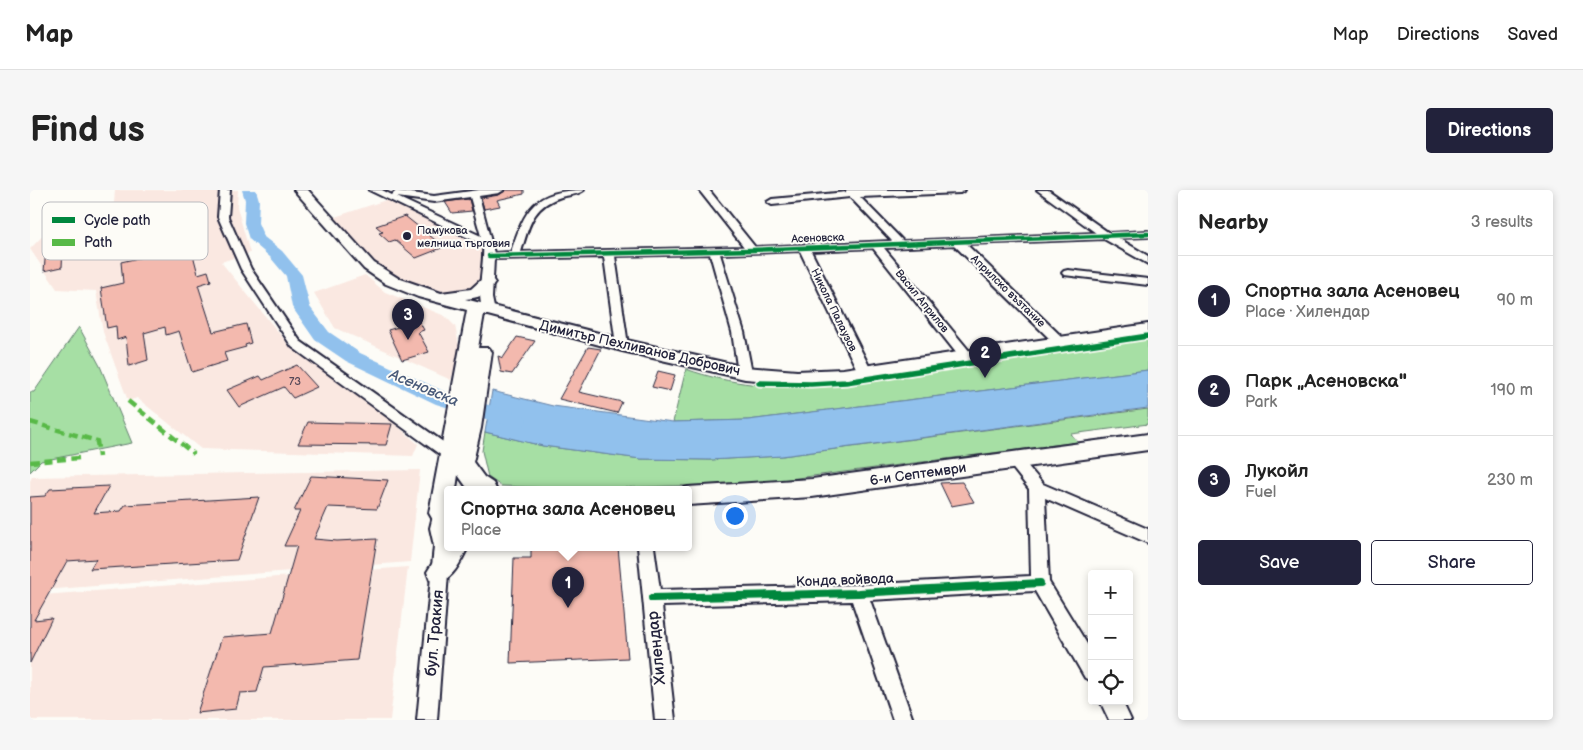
<!DOCTYPE html>
<html lang="en">
<head>
<meta charset="utf-8">
<style>
	body { margin:0; font-family:"Balsamiq Sans",sans-serif; background:#f6f6f6; color:#222 }
	.controls { position:absolute; right:15px; bottom:15px; display:grid; overflow:hidden; border-radius:5px; box-shadow:0 2px 8px #0003 }
	.controls button { width:45px; height:45px; display:grid; place-items:center; padding:0; border:0; border-bottom:1px solid #e0e0e0; background:#fff; color:#222; font:25px sans-serif }
	.you { position:absolute; left:704px; top:325px; width:18px; height:18px; margin:-12px; border:4px solid #fff; border-radius:50%; background:#1a73e8; box-shadow:0 0 0 8px #1a73e833 }
	.badge { display:grid; place-items:center; width:32px; height:32px; border-radius:50%; background:#22223b; color:#fff; font-size:16px; font-weight:700 }
	.pin { position:absolute; translate:-50% -41px; filter:drop-shadow(0 1px 2px #0008) }
	.pin::after { content:''; position:absolute; top:26px; width:18px; height:15px; background:inherit; clip-path:polygon(0 0,100% 0,50% 100%) }
	.popup { position:absolute; left:414px; top:296px; width:248px; height:65px; box-sizing:border-box; display:grid; place-content:center; border-radius:5px; background:#fff; filter:drop-shadow(0 1px 4px #0005); font-size:16px; white-space:nowrap; color:#767676 }
	.popup b { font-size:19px; color:#222 }
	.popup::after { content:''; position:absolute; left:50%; top:100%; margin-left:-10px; border:10px solid transparent; border-top-color:#fff }
	.list { margin:0; padding:0; list-style:none }
	h2 { display:flex; justify-content:space-between; align-items:center; height:65px; margin:0; padding:0 20px; font-size:21px }
	h2 small { font-size:16px; font-weight:400; color:#767676 }
	.list li { display:grid; grid-template-columns:32px 1fr auto; gap:15px; align-items:center; box-sizing:border-box; height:90px; padding:0 20px; border-top:1px solid #e0e0e0 }
	.list b { display:block; font-size:19px; white-space:nowrap }
	.list p { margin:0; font-size:16px; white-space:nowrap; color:#767676 }
	.list em { font-size:16px; font-style:normal; color:#767676 }
	.actions { display:flex; gap:10px; padding:15px 20px }
	.actions a { flex:1; padding:11px 0; border:1px solid #22223b; border-radius:5px; text-align:center; font-size:18px; color:#22223b }
	.actions .main { background:#22223b; color:#fff }
	.icon { flex:none; width:28px; height:28px; fill:none; stroke:currentColor; stroke-width:2; stroke-linecap:round; stroke-linejoin:round }
	.map { position:relative; flex:none; width:1118px; height:530px; overflow:hidden; border-radius:5px }
	header { display:flex; align-items:center; gap:30px; box-sizing:border-box; height:70px; padding:0 25px; background:#fff; border-bottom:1px solid #e0e0e0 }
	header strong { font-size:24px }
	nav { display:flex; gap:28px; margin-inline-start:auto; font-size:18px }
	.intro { display:flex; align-items:center; justify-content:space-between; box-sizing:border-box; height:120px; padding:0 30px }
	h1 { margin:0; font-size:35px }
	.button { padding:12px 22px; border-radius:5px; background:#22223b; color:#fff; font-size:18px; font-weight:700 }
	main { display:flex; gap:30px; padding:0 30px }
	aside { flex:1; background:#fff; border-radius:5px; box-shadow:0 2px 8px #0003 }
	.map>svg:first-child { display:block }
	.built { fill:#fae8e1 }
	.green { fill:#a6dfa4; stroke:#648070 }
	.water { fill:#91c1ed; stroke:#6581a6 }
	.lines { fill:none; stroke-linecap:round; stroke-linejoin:round }
	.river { fill:#91c1ed; fill-rule:evenodd }
	.building { fill:#f3b9ae; stroke:#22223b }
	.minor-casing { stroke:#22223b; stroke-width:4 }
	.secondary-casing { stroke:#22223b; stroke-width:4 }
	.minor { fill:#fdfcf7; fill-rule:evenodd }
	.secondary { fill:#fdfcf7; fill-rule:evenodd }
	.quiet { stroke:#58b947; stroke-width:4.5; stroke-dasharray:9 4.5; stroke-linecap:butt }
	.cycleway-far2-casing { stroke:#fdfcf7; stroke-width:7 }
	.cycleway-far1-casing { stroke:#fdfcf7; stroke-width:9 }
	.cycleway-casing { stroke:#fdfcf7; stroke-width:11 }
	.cycleway-far2 { stroke:#00873e; stroke-width:4.5 }
	.cycleway-far1 { stroke:#00873e; stroke-width:5.5 }
	.cycleway { stroke:#00873e; stroke-width:8 }
	.poi-dot { fill:#22223b; stroke:#fdfcf7; stroke-width:2 }
	.labels { text-anchor:middle; dominant-baseline:central; stroke-width:4; stroke-linejoin:round; paint-order:stroke }
	.far-poi-label { font-size:11px; fill:#22223b; stroke:#fdfcf7; text-anchor:start }
	.far-street-label { font-size:11px; fill:#22223b; stroke:#fdfcf7 }
	.number-label { font-size:11px; fill:#564858 }
	.street-label { font-size:14px; fill:#22223b; stroke:#fdfcf7 }
	.water-label { font-size:15px; font-style:italic; fill:#495a79; stroke:#fdfcf7 }
	.near-street-label { font-size:16px; fill:#22223b; stroke:#fdfcf7 }
	.key { fill:#fdfcf7; stroke:#bbbbbf; stroke-width:1 }
	.key-label { font-size:14px; fill:#22223b }
</style>
</head>
<body>
<header>
<strong>Map</strong>
<nav><a>Map</a><a>Directions</a><a>Saved</a></nav>
</header>
<div class="intro"><h1>Find us</h1><a class="button">Directions</a></div>
<main>
<div class="map">
<svg width="1118" height="530" viewBox="0 0 1118 530">
	<rect width="100%" height="100%" fill="#fdfcf7"/>
	<filter id="ink" filterUnits="userSpaceOnUse"><feTurbulence type="fractalNoise" baseFrequency=".02" numOctaves="2"/><feDisplacementMap in="SourceGraphic" scale="10" xChannelSelector="R" yChannelSelector="G"/><feConvolveMatrix kernelMatrix="1 2 1 2 8 2 1 2 1" color-interpolation-filters="sRGB"/></filter>
	<g filter="url(#ink)">
		<g class="built">
			<polygon points="85,0 208,0 207,17 220,63 191,72 262,159 357,227 388,254 383,266 171,259 107,208 98,211 73,142 66,101 27,99 0,59 30,28 84,13"/>
			<polygon points="362,8 458,54 457,93 424,107 362,91 296,30"/>
			<polygon points="335,85 355,102 415,126 425,136 430,160 421,190 305,138 284,103"/>
			<polygon points="390,280 380,372 0,401 0,291 2,287"/>
			<polygon points="378,377 360,530 0,530 0,406"/>
		</g>
		<g class="green">
			<polygon points="49,137 70,176 102,253 11,271 0,282 0,202 4,202"/>
			<path d="M1118,148V180L718,230L643,232L656,179C745,211 836,192 926,177C990,167 1054,157 1118,148Z"/>
			<polygon points="1118,219 1118,234 1041,244 1048,252 728,293 555,299 471,296 458,287 452,261 455,242 513,256 611,269 680,270 752,266"/>
		</g>
		<polygon class="water" points="1118,180 1118,218 752,266 680,270 611,269 513,256 455,242 462,201 523,216 643,232 718,230"/>
		<g class="lines">
			<polygon class="river" points="212,0 226,0 229,10 228,33 234,47 252,61 272,85 280,117 299,142 330,163 420,204 494,225 497,230 494,235 486,238 406,214 316,171 285,150 262,117 256,86 240,67 219,49 214,33 215,10"/>
		</g>
		<g class="building">
			<polygon points="476,0 494,0 494,4 467,10 470,16 454,19 451,8 469,5"/>
			<polygon points="439,9 442,21 422,23 415,12"/>
			<polygon points="375,26 414,57 386,68 365,50 359,52 349,43 353,42 346,36"/>
			<polygon points="33,56 32,77 14,81 16,59"/>
			<polygon points="147,59 148,65 162,61 168,84 178,81 181,91 168,95 183,142 216,134 221,153 215,155 216,157 194,163 197,171 162,182 149,141 136,145 135,137 114,143 118,170 99,176 96,147 87,150 86,136 77,138 71,98 93,93 91,72"/>
			<polygon points="389,131 394,140 388,142 399,162 372,170 358,140"/>
			<polygon points="487,147 505,151 482,184 471,182 468,166 473,168"/>
			<polygon points="558,157 571,159 549,202 592,212 587,223 529,209"/>
			<polygon points="267,175 287,197 263,208 254,197 209,217 197,200 230,186 233,190"/>
			<polygon points="628,181 645,185 640,201 622,197"/>
			<polygon points="278,232 362,234 356,255 268,254"/>
			<polygon points="281,286 358,290 347,319 298,317 284,349 307,351 347,349 327,470 234,477 227,502 210,503 206,519 167,523 192,447 242,443 267,356 254,356 270,321 264,321"/>
			<polygon points="932,292 944,312 921,316 910,293"/>
			<polygon points="79,296 64,323 91,321 95,315 229,307 207,370 60,379 66,369 37,371 4,430 22,428 0,473 0,307 15,306 20,299"/>
			<polygon points="501,357 588,357 598,468 480,473 484,368 501,368"/>
		</g>
		<g class="lines">
			<defs>
				<g id="minor">
					<polygon points="190,0 200,0 198,27 221,79 270,151 433,266 436,270 433,274 428,276 423,274 262,157 211,79 188,27"/>
					<path d="M339,0H352L362,5L366,1L404,6L449,0H474L469,3L449,6L464,63L481,62C495,19 504,0 554,0C548,5 538,5 531,7C502,16 499,36 491,62L714,57L669,0H679L725,57L862,51L820,7L742,15L737,12L742,9L817,2L816,0H935L930,3L830,7L873,51L1066,43L1007,0H1018L1079,43L1118,41V47L1088,48L1118,66V74L1074,49L936,54L1033,148L1035,151L1033,154H1025L924,55L854,58L941,163L942,166L941,169H931L843,58L781,61L842,182L835,186L828,182L770,61L690,64L714,142L722,183L715,187L708,183L702,142L680,64L585,66L598,155L592,159L586,155L574,67L464,69L462,108L465,122L463,125H455C444,105 455,77 453,55ZM367,7L404,12L440,7L451,46Z"/>
					<polygon points="1038,80 1118,89 1118,95 1034,85 1032,83 1034,81"/>
					<polygon points="985,265 990,267 1013,294 1118,339 1118,353 1015,308 1019,392 1062,462 1062,491 1055,488 1005,401 840,410 883,530 863,530 822,411 632,416 645,530 625,530 608,357 624,357 630,400 828,395 1001,386 999,299 977,271 980,267"/>
					<polygon points="411,316 418,321 416,338 418,357 420,357 407,530 387,530 404,356 400,338 405,318"/>
					<polygon points="1070,511 1092,511 1101,530 1079,530"/>
				</g>
				<g id="secondary">
					<path d="M264,0H278L344,73L368,88L411,103L441,99L451,90H463L465,93C457,105 448,108 435,109L592,149L715,177L767,181L813,179L1118,134V144L813,191L767,193L715,189L592,161L454,124L448,158H459L462,162L451,238L443,272L454,287L463,293L466,299H438L428,285L426,299H418V331L411,332L403,330L399,323L437,120L388,107L356,94L334,79Z"/>
					<polygon points="1118,244 1118,260 782,307 658,315 658,299 652,299 658,297 782,289"/>
					<path d="M417,350L418,357H438C430,373 420,397 400,390L397,382Z"/>
				</g>
			</defs>
			<use href="#minor" class="minor-casing"/>
			<use href="#secondary" class="secondary-casing"/>
			<use href="#minor" class="minor"/>
			<use href="#secondary" class="secondary"/>
			<g class="quiet">
				<polyline points="98,211 164,264"/>
				<polyline points="0,232 67,251 69,267"/>
				<polyline points="0,272 49,268"/>
			</g>
			<defs>
				<polyline id="cycleway-far2" points="459,66 722,60 1118,44"/>
				<polyline id="cycleway-far1" points="729,193 781,194 816,192 1118,146"/>
				<polyline id="cycleway" points="622,408 828,403 1010,393"/>
			</defs>
			<use href="#cycleway-far2" class="cycleway-far2-casing"/>
			<use href="#cycleway-far1" class="cycleway-far1-casing"/>
			<use href="#cycleway" class="cycleway-casing"/>
			<use href="#cycleway-far2" class="cycleway-far2"/>
			<use href="#cycleway-far1" class="cycleway-far1"/>
			<use href="#cycleway" class="cycleway"/>
		</g>
	</g>
	<circle class="poi-dot" cx="377" cy="46" r="5"/>
	<g class="labels">
		<g class="far-poi-label">
			<text x="387" y="40">Памукова<tspan x="387" dy="13">мелница търговия</tspan></text>
		</g>
		<g class="far-street-label">
			<text transform="translate(788 48) rotate(-2)">Асеновска</text>
			<text transform="translate(978 101) rotate(44)">Априлско възтание</text>
			<text transform="translate(892 111) rotate(51)">Васил Априлов</text>
			<text transform="translate(804 120) rotate(64)">Никола Палаузов</text>
		</g>
		<g class="number-label">
			<text x="265" y="191">73</text>
		</g>
		<g class="street-label">
			<text transform="translate(610 158) rotate(13)">Димитър Пехливанов Добрович</text>
			<text transform="translate(888 284) rotate(-8)">6-и Септември</text>
			<text transform="translate(815 390) rotate(-2)">Конда войвода</text>
		</g>
		<g class="water-label">
			<text transform="translate(394 198) rotate(23)">Асеновска</text>
		</g>
		<g class="near-street-label">
			<text transform="translate(405 443) rotate(-85)">бул. Тракия</text>
			<text transform="translate(627 458) rotate(-96)">Хилендар</text>
		</g>
	</g>
	<rect x="12" y="12" width="166" height="58" rx="8" class="key"/>
	<rect x="22" y="27" width="23" height="6" fill="#00873e"/>
	<rect x="22" y="49" width="23" height="7" fill="#58b947"/>
	<g class="key-label">
		<text x="54" y="35">Cycle path</text>
		<text x="54" y="57">Path</text>
	</g>
</svg>
<div class="controls">
<button>+</button>
<button>−</button>
<button><svg class="icon" aria-label="locate" viewBox="0 0 24 24"><circle cx="12" cy="12" r="6"/><path d="M12 2v4M12 18v4M2 12h4M18 12h4"/></svg></button>
</div>
<div class="you"></div>
<div class="pin badge" style="left:538px;top:418px">1</div>
<div class="popup"><b>Спортна зала Асеновец</b>Place</div>
<div class="pin badge" style="left:955px;top:188px">2</div>
<div class="pin badge" style="left:378px;top:150px">3</div>
</div>
<aside>
<h2>Nearby<small>3 results</small></h2>
<ul class="list">
<li><span class="badge">1</span><div><b>Спортна зала Асеновец</b><p>Place · Хилендар</p></div><em>90 m</em></li>
<li><span class="badge">2</span><div><b>Парк „Асеновска&quot;</b><p>Park</p></div><em>190 m</em></li>
<li><span class="badge">3</span><div><b>Лукойл</b><p>Fuel</p></div><em>230 m</em></li>
</ul>
<div class="actions"><a class="main">Save</a><a>Share</a></div>
</aside>
</main>
</body>
</html>
